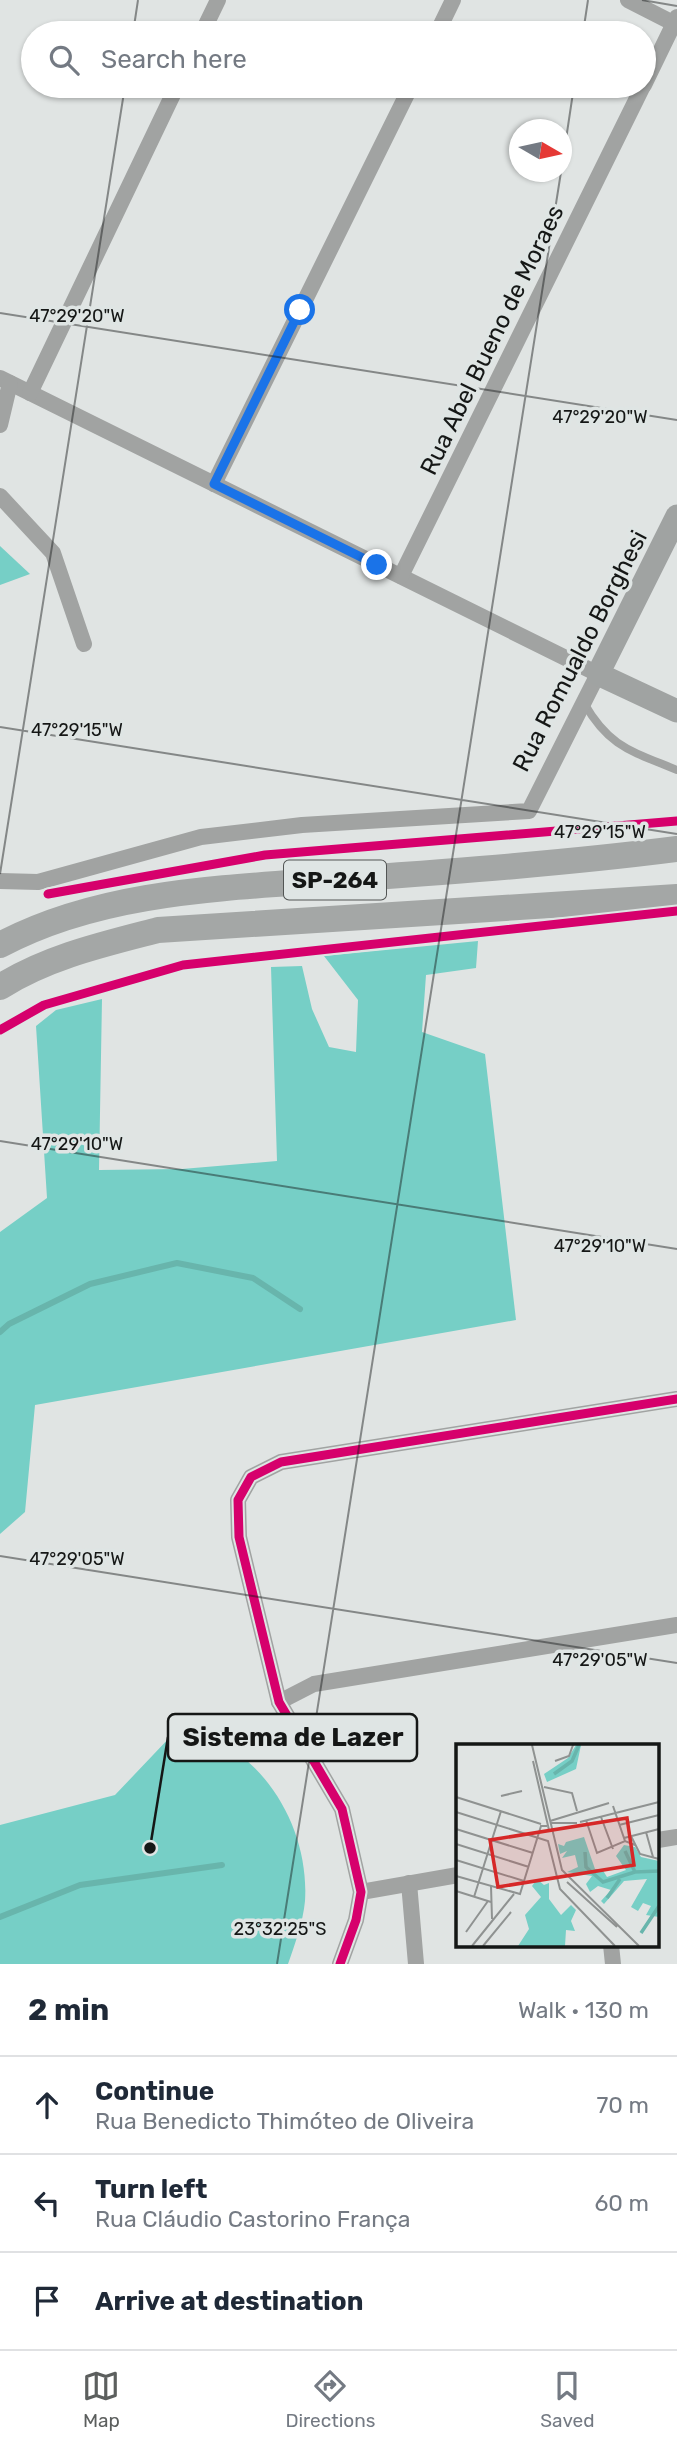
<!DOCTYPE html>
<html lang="en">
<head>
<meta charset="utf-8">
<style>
	body { margin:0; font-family:Rubik,sans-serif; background:#f6f6f7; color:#1f2937 }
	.compass { position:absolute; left:509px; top:119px; width:63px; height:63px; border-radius:50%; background:#fff; box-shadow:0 2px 5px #0004; rotate:99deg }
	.stop { position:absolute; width:21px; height:21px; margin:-16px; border:5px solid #1a73e8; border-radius:50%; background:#fff }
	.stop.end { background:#1a73e8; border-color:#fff; box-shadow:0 2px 7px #0008 }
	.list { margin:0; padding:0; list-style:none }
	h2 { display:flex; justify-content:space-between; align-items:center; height:91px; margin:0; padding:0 28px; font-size:30px }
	h2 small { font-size:23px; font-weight:400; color:#747a83 }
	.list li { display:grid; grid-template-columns:46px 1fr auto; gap:21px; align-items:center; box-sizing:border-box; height:98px; padding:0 28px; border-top:2px solid #e0e1e3 }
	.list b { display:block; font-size:26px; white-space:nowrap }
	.list p { margin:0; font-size:23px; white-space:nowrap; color:#747a83 }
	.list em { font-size:23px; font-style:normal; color:#747a83 }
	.icon { flex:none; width:38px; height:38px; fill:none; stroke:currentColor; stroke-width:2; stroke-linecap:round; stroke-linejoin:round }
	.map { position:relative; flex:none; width:677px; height:1964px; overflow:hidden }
	.search { position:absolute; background:#fff; box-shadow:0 2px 5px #0004; left:21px; right:21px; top:21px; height:77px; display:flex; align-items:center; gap:18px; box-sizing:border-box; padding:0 24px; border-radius:38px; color:#747a83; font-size:26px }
	.sheet { height:385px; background:#fff }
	nav { display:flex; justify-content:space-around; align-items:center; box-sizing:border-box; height:98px; border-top:2px solid #e0e1e3; background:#fff; font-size:19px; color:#747a83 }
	nav a { display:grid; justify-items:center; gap:4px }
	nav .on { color:#5c5f5e }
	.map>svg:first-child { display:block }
	.forest { fill:#76cfc6 }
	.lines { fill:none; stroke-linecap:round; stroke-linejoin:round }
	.stream { stroke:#68b5ac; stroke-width:6 }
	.lane { stroke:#a1a3a2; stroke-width:8 }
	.street { stroke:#a1a3a2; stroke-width:16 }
	.secondary { stroke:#a0a3a2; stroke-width:23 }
	.primary { stroke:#a4a7a6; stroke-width:26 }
	.cycleway-casing { stroke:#dfe5e4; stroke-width:13 }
	.cycleway { stroke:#d6006c; stroke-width:9 }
	.route { stroke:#1a73e8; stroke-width:9 }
	.ticks { fill:none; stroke:#151716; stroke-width:2; stroke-opacity:0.45 }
	.labels { text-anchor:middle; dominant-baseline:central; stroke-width:7; stroke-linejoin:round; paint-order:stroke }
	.shield { fill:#dfe5e4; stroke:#525554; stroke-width:2 }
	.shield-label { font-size:23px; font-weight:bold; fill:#151716 }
	.street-label { font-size:24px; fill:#151716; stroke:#dfe5e4 }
	.inset-river { fill:none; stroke:#68b5ac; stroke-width:3.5 }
	.inset-road { fill:none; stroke:#8f9291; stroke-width:2 }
	.view { fill:#d62828; fill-opacity:0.15; stroke:#d62828; stroke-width:3.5 }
	.inset-edge { fill:none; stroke:#151716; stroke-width:3.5 }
	.ticks-label { font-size:18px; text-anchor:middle; fill:#151716; stroke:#dfe5e4; stroke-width:7; stroke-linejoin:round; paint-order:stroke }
	.leader { fill:none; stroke:#151716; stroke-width:2.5 }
	.callout-dot { fill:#151716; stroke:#dfe5e4; stroke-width:2.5 }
	.callout { fill:#dfe5e4; stroke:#151716; stroke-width:2.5 }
	.callout-label { font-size:26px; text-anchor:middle; font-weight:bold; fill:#151716 }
</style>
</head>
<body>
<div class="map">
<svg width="677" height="1964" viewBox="0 0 677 1964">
	<rect width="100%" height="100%" fill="#e0e4e3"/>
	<g class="forest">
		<polygon points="0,546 30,574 0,585"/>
		<polygon points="478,941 476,968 426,975 422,1032 485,1054 516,1320 35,1405 25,1512 0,1534 0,1232 47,1198 36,1026 56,1010 102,999 99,1170 182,1169 277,1161 271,967 302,966 312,1009 329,1047 356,1052 358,1000 324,956"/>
		<path d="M172,1735C186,1737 208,1735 220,1742C276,1772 309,1839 305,1901C303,1922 295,1944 288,1964H0V1825L115,1795Z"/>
	</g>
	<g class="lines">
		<g class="stream">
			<polyline points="0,1332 9,1324 90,1284 177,1263 253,1278 300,1309"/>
			<polyline points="0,1917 80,1885 222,1865"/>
		</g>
		<path class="lane" d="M584,703C609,747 631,751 677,770"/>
		<g class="street">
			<polyline points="628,0 677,25"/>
			<polyline points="202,33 218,0"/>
			<polyline points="437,33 453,0"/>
			<polyline points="644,85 677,17"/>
			<polyline points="0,378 598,674 529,811 302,825 201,837 38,882 0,881"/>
			<polyline points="30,393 177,86"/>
			<polyline points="0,425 10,383"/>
			<polyline points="214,484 411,86"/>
			<polyline points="0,496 53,553 84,644"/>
			<polyline points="401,576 643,86"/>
			<polyline points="279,1702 314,1684 677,1625"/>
			<polyline points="658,1840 677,1837"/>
			<polyline points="409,1883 416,1964"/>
			<polyline points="361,1892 458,1875"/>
			<polyline points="611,1945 613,1964"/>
			<polyline points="340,1964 356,1920 361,1892 342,1809 279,1702 239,1537 238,1500 251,1477 281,1462 677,1399"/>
		</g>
		<polyline class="secondary" points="677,516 598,674 677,711"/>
		<g class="primary">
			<path d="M0,945C105,889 232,888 348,879C458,871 568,863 677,849"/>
			<path d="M0,987C47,957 104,944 158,930L677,897"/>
		</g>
		<defs>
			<g id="cycleway">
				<polyline points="48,894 265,855 677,821"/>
				<polyline points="0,1030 44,1005 183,965 677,911"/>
				<polyline points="340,1964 356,1920 361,1892 342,1809 279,1702 239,1537 238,1500 251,1477 281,1462 677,1399"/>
			</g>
		</defs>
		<use href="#cycleway" class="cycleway-casing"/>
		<use href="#cycleway" class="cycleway"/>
	</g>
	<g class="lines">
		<polyline class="route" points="300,310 214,484 377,565"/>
	</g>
	<path class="ticks" d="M642,0L677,6M133,33L138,0M583,33L588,0M562,166L574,86M0,313L677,420M0,727L677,834M0,874L125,86M0,1141L677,1249M0,1556L677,1663M277,1964L561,172"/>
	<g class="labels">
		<rect class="shield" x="284" y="860.5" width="102" height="39" rx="5"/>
		<g class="shield-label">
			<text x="335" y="880">SP-264</text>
		</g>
		<g class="street-label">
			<text transform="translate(492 340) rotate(-64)">Rua Abel Bueno de Moraes</text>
			<text transform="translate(580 651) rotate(-63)">Rua Romualdo Borghesi</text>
		</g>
	</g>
	<g transform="translate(456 1744)">
		<rect width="203" height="203" fill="#e0e4e3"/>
		<path d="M120,1H125L120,25L91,38L88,30L112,14ZM128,93L139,125H146L151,133L170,126L160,112L168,101L179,103L185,113L203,117V173L190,171L195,162L187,159L182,167L175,163L191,135L168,137L148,160L145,157L155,146L142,142L134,148L130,140L136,132L111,128L122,123L119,111L106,114L111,107L104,110L102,100L108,102L110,98ZM81,135L88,141L93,139V155L105,171L115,161L120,166L115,177L119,187L110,186L109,202H62L73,185L69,171L85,153L76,142Z" fill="#76cfc6"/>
		<path class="inset-river" d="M98,30L116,17L123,1M169,107L179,128L203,127M129,108L130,123L147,138L179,128M151,154L164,135M185,189L203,162"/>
		<path class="inset-road" d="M76,1L106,126L183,202M77,17L93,86M99,17L113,12L117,1M88,43L116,49L121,67M45,52L66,47M0,53L85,80M157,62L169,97M0,68L92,97L104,145L159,202M145,73L157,105M130,76L141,109L169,97L179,101M94,77L153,59M124,78L203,58M95,79H121M163,81L203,71M0,85L77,109M190,88L197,113M175,92L184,110L203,115M168,94L203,85M0,100L73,123M0,116L68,137M0,132L64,150L85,82H91M111,138L161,183M35,142L36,175M0,147L35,158M18,153L45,67M10,188L32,157M16,202L58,150M27,202L55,168"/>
		<path class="view" d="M171,74L178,121L42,143L34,96Z"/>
		<rect width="203" height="203" class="inset-edge"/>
	</g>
	<g class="ticks-label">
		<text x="77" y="322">47°29'20"W</text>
		<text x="600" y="423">47°29'20"W</text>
		<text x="77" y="736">47°29'15"W</text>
		<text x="600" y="838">47°29'15"W</text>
		<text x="77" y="1150">47°29'10"W</text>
		<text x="600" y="1252">47°29'10"W</text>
		<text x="77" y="1565">47°29'05"W</text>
		<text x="600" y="1666">47°29'05"W</text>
		<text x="280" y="1935">23°32'25"S</text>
	</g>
	<path class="leader" d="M150 1848L168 1737"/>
	<circle class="callout-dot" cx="150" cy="1848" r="7"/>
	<rect class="callout" x="168" y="1714" width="249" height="47" rx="7"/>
	<g class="callout-label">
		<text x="293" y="1746">Sistema de Lazer</text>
	</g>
</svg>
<svg class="compass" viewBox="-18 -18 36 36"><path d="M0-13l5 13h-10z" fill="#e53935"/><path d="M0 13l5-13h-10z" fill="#747a83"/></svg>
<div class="stop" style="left:300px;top:310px"></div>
<div class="stop end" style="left:377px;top:565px"></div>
<div class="search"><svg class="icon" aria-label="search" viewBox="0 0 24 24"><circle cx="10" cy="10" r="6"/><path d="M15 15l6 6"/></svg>Search here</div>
</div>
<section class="sheet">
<h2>2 min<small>Walk · 130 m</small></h2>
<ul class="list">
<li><svg class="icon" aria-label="ahead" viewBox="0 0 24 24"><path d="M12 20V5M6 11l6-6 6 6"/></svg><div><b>Continue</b><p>Rua Benedicto Thimóteo de Oliveira</p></div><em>70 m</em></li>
<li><svg class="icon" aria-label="left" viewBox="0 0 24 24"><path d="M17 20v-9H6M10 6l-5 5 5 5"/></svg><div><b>Turn left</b><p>Rua Cláudio Castorino França</p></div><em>60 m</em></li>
<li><svg class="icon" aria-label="arrive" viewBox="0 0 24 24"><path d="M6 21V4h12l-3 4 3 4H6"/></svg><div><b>Arrive at destination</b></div></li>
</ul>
</section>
<nav>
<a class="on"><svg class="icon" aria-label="map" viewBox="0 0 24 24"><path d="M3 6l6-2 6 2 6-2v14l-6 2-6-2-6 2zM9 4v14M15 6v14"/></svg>Map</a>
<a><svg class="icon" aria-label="directions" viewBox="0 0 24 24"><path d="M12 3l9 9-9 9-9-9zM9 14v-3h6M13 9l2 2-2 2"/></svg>Directions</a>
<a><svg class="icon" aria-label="saved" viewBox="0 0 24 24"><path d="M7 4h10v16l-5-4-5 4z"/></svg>Saved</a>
</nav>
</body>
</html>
